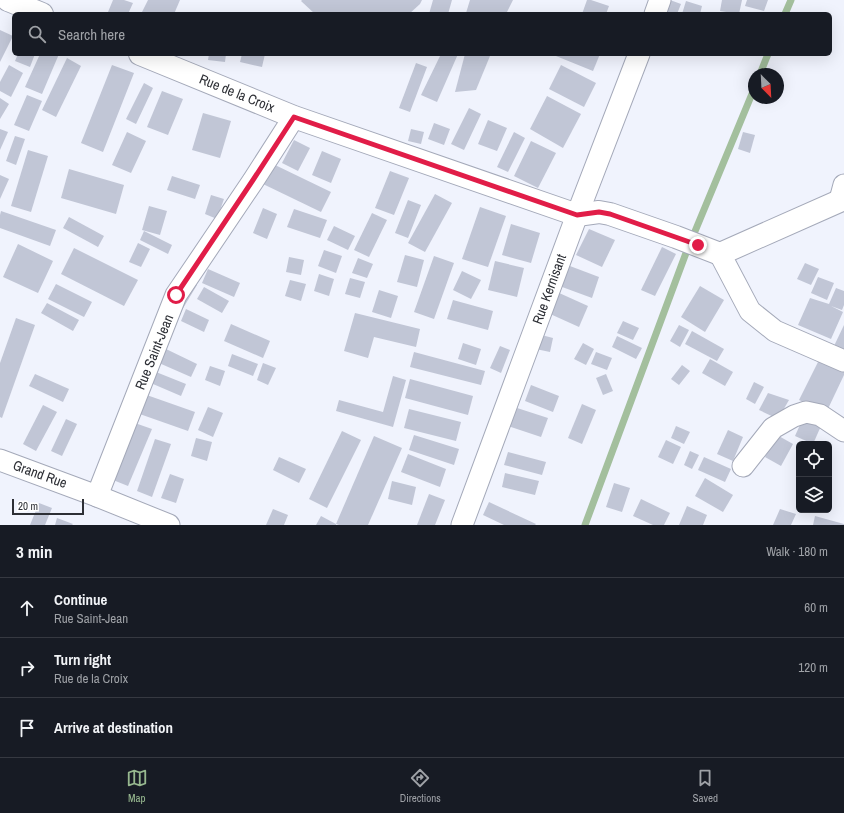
<!DOCTYPE html>
<html lang="en">
<head>
<meta charset="utf-8">
<style>
	body { margin:0; font-family:"Archivo Narrow",sans-serif; background:#242831; color:#f1f3f6 }
	.controls { position:absolute; right:12px; bottom:12px; display:grid; overflow:hidden; border-radius:6px; box-shadow:0 4px 16px #0002 }
	.controls button { width:36px; height:36px; display:grid; place-items:center; padding:0; border:0; border-bottom:1px solid #363941; background:#171b24; color:#f1f3f6; font:20px sans-serif }
	.compass { position:absolute; left:748px; top:68px; width:36px; height:36px; border-radius:50%; background:#171b24; box-shadow:0 4px 16px #0002; rotate:156deg }
	.scale { position:absolute; left:12px; bottom:10px; width:72px; box-sizing:border-box; padding-left:4px; border:2px solid #2d2f35; border-top:0; font-size:11px; line-height:14px; white-space:nowrap; color:#2d2f35; -webkit-text-stroke:3px #fff; paint-order:stroke }
	.stop { position:absolute; width:12px; height:12px; margin:-9px; border:3px solid #e11d48; border-radius:50%; background:#fff }
	.stop.end { background:#e11d48; border-color:#fff; box-shadow:0 1px 4px #0008 }
	.list { margin:0; padding:0; list-style:none }
	h2 { display:flex; justify-content:space-between; align-items:center; height:52px; margin:0; padding:0 16px; font-size:17px }
	h2 small { font-size:13px; font-weight:400; color:#9ea1a6 }
	.list li { display:grid; grid-template-columns:26px 1fr auto; gap:12px; align-items:center; box-sizing:border-box; height:60px; padding:0 16px; border-top:1px solid #363941 }
	.list b { display:block; font-size:15px; white-space:nowrap }
	.list p { margin:0; font-size:13px; white-space:nowrap; color:#9ea1a6 }
	.list em { font-size:13px; font-style:normal; color:#9ea1a6 }
	.icon { flex:none; width:22px; height:22px; fill:none; stroke:currentColor; stroke-width:2; stroke-linecap:round; stroke-linejoin:round }
	.map { position:relative; flex:none; width:844px; height:525px; overflow:hidden }
	.search { position:absolute; background:#171b24; box-shadow:0 4px 16px #0002; left:12px; right:12px; top:12px; height:44px; display:flex; align-items:center; gap:10px; box-sizing:border-box; padding:0 14px; border-radius:6px; color:#9ea1a6; font-size:15px }
	.sheet { height:232px; background:#171b24 }
	nav { display:flex; justify-content:space-around; align-items:center; box-sizing:border-box; height:56px; border-top:1px solid #363941; background:#171b24; font-size:11px; color:#9ea1a6 }
	nav a { display:grid; justify-items:center; gap:2px }
	nav .on { color:#97b88f }
	.map>svg:first-child { display:block }
	.lines { fill:none; stroke-linecap:round; stroke-linejoin:round }
	.stream { stroke:#a3bf9d; stroke-width:7 }
	.building { fill:#c1c6d6 }
	.street-casing { stroke:#a4a9b9; stroke-width:23 }
	.secondary-casing { stroke:#a4a9b9; stroke-width:24 }
	.street { stroke:#fff; stroke-width:21 }
	.secondary { stroke:#fff; stroke-width:22 }
	.route { stroke:#e11d48; stroke-width:5 }
	.labels { text-anchor:middle; dominant-baseline:central; stroke-width:4; stroke-linejoin:round; paint-order:stroke }
	.street-label { font-size:14px; fill:#2d2f35; stroke:#fff }
</style>
</head>
<body>
<div class="map">
<svg width="844" height="525" viewBox="0 0 844 525">
	<rect width="100%" height="100%" fill="#f0f3fd"/>
	<g class="lines">
		<g class="stream">
			<polyline points="785,14 791,0"/>
			<polyline points="760,74 768,54"/>
			<polyline points="585,525 686,253 754,89"/>
		</g>
	</g>
	<g class="building">
		<polygon points="113,0 124,0 133,3 128,14 112,14 108,12"/>
		<polygon points="148,0 180,0 174,14 141,14"/>
		<polygon points="302,0 422,0 420,4 409,14 315,14 301,1"/>
		<polygon points="433,0 452,0 448,14 429,14"/>
		<polygon points="470,0 513,0 506,14 468,14 466,13"/>
		<polygon points="587,0 591,0 609,6 606,14 582,14"/>
		<polygon points="670,0 681,4 677,14 665,14"/>
		<polygon points="722,0 742,0 739,14 720,11"/>
		<polygon points="747,0 768,0 764,11 745,6"/>
		<polygon points="686,1 702,6 700,14 682,14"/>
		<polygon points="0,30 13,36 0,62"/>
		<polygon points="18,54 35,54 30,67 15,61"/>
		<polygon points="40,54 59,54 42,94 25,87"/>
		<polygon points="209,54 226,54 225,62 208,60"/>
		<polygon points="242,54 265,54 262,67 240,62"/>
		<polygon points="441,54 458,54 437,102 421,95"/>
		<polygon points="465,54 478,54 490,56 476,90 455,92"/>
		<polygon points="551,54 600,54 593,71"/>
		<polygon points="67,58 81,66 56,117 42,110"/>
		<polygon points="416,63 427,67 410,112 399,108"/>
		<polygon points="9,65 23,73 11,97 0,91 0,82"/>
		<polygon points="112,65 134,73 103,152 81,143"/>
		<polygon points="561,65 596,83 584,107 549,89"/>
		<polygon points="144,83 153,88 136,124 126,119"/>
		<polygon points="162,91 183,99 168,135 147,127"/>
		<polygon points="27,95 42,101 29,131 14,125"/>
		<polygon points="547,96 581,114 563,148 530,129"/>
		<polygon points="0,98 9,104 0,119"/>
		<polygon points="469,108 481,114 464,150 451,144"/>
		<polygon points="203,113 231,121 220,158 192,150"/>
		<polygon points="488,120 507,128 497,151 478,144"/>
		<polygon points="434,123 450,129 444,145 428,139"/>
		<polygon points="0,129 8,132 0,150"/>
		<polygon points="411,129 424,132 421,144 408,141"/>
		<polygon points="127,132 146,141 131,173 112,165"/>
		<polygon points="514,132 525,138 508,172 497,167"/>
		<polygon points="743,132 755,135 750,153 738,149"/>
		<polygon points="15,136 25,139 16,165 6,161"/>
		<polygon points="294,140 310,148 298,171 282,163"/>
		<polygon points="531,141 556,153 538,188 514,176"/>
		<polygon points="28,150 48,156 31,212 11,206"/>
		<polygon points="322,151 341,159 331,183 312,175"/>
		<polygon points="273,164 331,192 321,212 263,184"/>
		<polygon points="69,169 124,185 116,214 61,198"/>
		<polygon points="390,171 409,178 394,215 375,208"/>
		<polygon points="0,175 9,179 0,199"/>
		<polygon points="172,176 200,185 195,199 167,190"/>
		<polygon points="435,194 452,203 425,252 408,243"/>
		<polygon points="211,195 224,199 217,219 205,214"/>
		<polygon points="408,200 421,205 408,238 395,233"/>
		<polygon points="149,206 167,211 160,235 142,230"/>
		<polygon points="480,207 506,216 488,267 462,259"/>
		<polygon points="263,208 277,214 267,239 253,233"/>
		<polygon points="294,209 327,220 320,238 287,227"/>
		<polygon points="1,211 56,230 50,246 0,228 0,215"/>
		<polygon points="372,213 387,220 369,257 354,250"/>
		<polygon points="69,217 104,236 98,247 63,228"/>
		<polygon points="511,224 540,233 531,263 502,255"/>
		<polygon points="334,226 355,236 348,250 327,240"/>
		<polygon points="589,229 615,240 602,267 576,255"/>
		<polygon points="144,231 172,245 168,254 140,240"/>
		<polygon points="138,243 150,249 141,267 129,262"/>
		<polygon points="18,244 53,261 38,293 3,277"/>
		<polygon points="662,247 676,254 655,296 641,290"/>
		<polygon points="74,248 138,280 124,306 61,274"/>
		<polygon points="324,250 342,256 336,273 318,266"/>
		<polygon points="405,255 424,260 417,287 397,282"/>
		<polygon points="434,256 454,263 434,319 414,312"/>
		<polygon points="289,257 304,260 301,275 286,272"/>
		<polygon points="358,258 373,264 367,278 352,273"/>
		<polygon points="495,261 524,268 517,297 488,290"/>
		<polygon points="562,263 599,277 592,298 554,284"/>
		<polygon points="805,263 819,269 811,285 797,279"/>
		<polygon points="208,269 240,283 234,297 202,283"/>
		<polygon points="462,271 481,280 471,299 453,290"/>
		<polygon points="319,274 334,279 329,296 314,291"/>
		<polygon points="818,277 834,283 827,300 811,293"/>
		<polygon points="350,278 365,282 360,298 345,294"/>
		<polygon points="290,280 306,284 301,301 285,296"/>
		<polygon points="192,283 197,285 182,310 176,307"/>
		<polygon points="56,284 92,302 84,317 48,299"/>
		<polygon points="700,286 724,300 705,332 681,317"/>
		<polygon points="204,287 229,301 222,313 197,299"/>
		<polygon points="836,288 844,291 844,305 842,310 831,306 843,312 831,339 798,325 810,298 829,304"/>
		<polygon points="379,290 398,296 391,318 372,312"/>
		<polygon points="557,292 588,306 579,327 548,313"/>
		<polygon points="453,300 493,311 488,330 447,319"/>
		<polygon points="47,303 79,320 73,331 41,313"/>
		<polygon points="186,309 209,320 204,332 181,321"/>
		<polygon points="355,313 420,329 416,347 374,337 368,358 344,351"/>
		<polygon points="16,318 35,325 2,418 0,417 0,363"/>
		<polygon points="623,321 639,328 633,340 617,333"/>
		<polygon points="231,324 270,341 263,358 224,341"/>
		<polygon points="679,325 689,330 680,347 670,341"/>
		<polygon points="844,325 844,350 834,346"/>
		<polygon points="692,331 724,349 717,361 685,344"/>
		<polygon points="534,333 553,338 550,352 531,348"/>
		<polygon points="617,336 642,348 636,359 612,347"/>
		<polygon points="463,343 481,349 476,365 458,359"/>
		<polygon points="583,343 594,349 586,365 574,359"/>
		<polygon points="500,346 510,350 501,373 490,368"/>
		<polygon points="166,349 197,364 191,377 159,363"/>
		<polygon points="414,352 485,371 481,385 410,367"/>
		<polygon points="596,352 612,358 607,370 591,364"/>
		<polygon points="232,354 258,364 253,376 228,366"/>
		<polygon points="710,359 733,372 725,386 702,373"/>
		<polygon points="819,360 844,372 844,375 826,413 799,400"/>
		<polygon points="263,363 276,368 268,385 257,380"/>
		<polygon points="682,365 690,371 679,385 671,379"/>
		<polygon points="210,366 225,371 220,386 205,380"/>
		<polygon points="151,370 186,384 181,396 146,381"/>
		<polygon points="35,374 69,389 63,402 29,386"/>
		<polygon points="606,374 613,391 603,395 596,378"/>
		<polygon points="393,376 406,380 393,427 336,411 339,400 383,412"/>
		<polygon points="410,379 473,396 468,415 405,398"/>
		<polygon points="754,382 764,387 755,404 746,399"/>
		<polygon points="531,385 559,396 553,412 525,401"/>
		<polygon points="141,393 195,412 188,431 134,412"/>
		<polygon points="768,393 789,400 778,419 759,410"/>
		<polygon points="582,404 596,410 582,444 568,438"/>
		<polygon points="43,405 57,412 36,451 23,444"/>
		<polygon points="208,407 223,413 213,437 198,430"/>
		<polygon points="514,407 548,418 541,437 508,426"/>
		<polygon points="409,409 461,422 456,441 404,428"/>
		<polygon points="803,418 821,426 813,444 795,436"/>
		<polygon points="66,419 77,424 62,456 51,451"/>
		<polygon points="132,422 152,429 128,486 108,478"/>
		<polygon points="676,426 690,432 684,444 671,438"/>
		<polygon points="728,430 743,437 733,461 717,454"/>
		<polygon points="342,431 361,440 327,508 309,499"/>
		<polygon points="414,435 459,449 454,465 409,450"/>
		<polygon points="777,435 793,444 781,466 765,457"/>
		<polygon points="374,436 402,448 368,525 339,525 336,524"/>
		<polygon points="196,438 212,442 207,461 191,456"/>
		<polygon points="155,439 171,444 152,497 137,491"/>
		<polygon points="666,440 681,447 673,464 658,457"/>
		<polygon points="690,451 699,455 692,469 684,465"/>
		<polygon points="508,452 546,462 542,475 504,465"/>
		<polygon points="408,454 446,469 440,487 401,472"/>
		<polygon points="279,457 306,469 299,483 273,470"/>
		<polygon points="704,457 731,469 725,482 698,470"/>
		<polygon points="505,473 539,481 535,495 502,487"/>
		<polygon points="170,474 184,479 176,503 161,498"/>
		<polygon points="705,478 733,495 723,512 695,496"/>
		<polygon points="392,481 416,487 412,505 388,499"/>
		<polygon points="614,483 630,488 622,512 606,507"/>
		<polygon points="429,494 445,500 435,525 417,525"/>
		<polygon points="641,499 670,513 664,525 653,525 633,516"/>
		<polygon points="489,502 536,524 535,525 504,525 483,515"/>
		<polygon points="39,503 52,508 45,525 30,525"/>
		<polygon points="687,506 707,515 703,525 679,525"/>
		<polygon points="273,509 288,515 284,525 266,525"/>
		<polygon points="780,509 796,514 791,525 773,525"/>
		<polygon points="321,516 336,524 336,525 316,525"/>
		<polygon points="815,516 844,524 844,525 813,525"/>
		<polygon points="57,518 73,524 72,525 55,525"/>
	</g>
	<g class="lines">
		<defs>
			<g id="street">
				<polyline points="655,14 660,0"/>
				<polyline points="840,200 844,185"/>
				<polyline points="720,254 750,311 775,331 844,361"/>
				<polyline points="0,460 97,496 169,525"/>
				<polyline points="743,466 773,428 794,416 806,412 820,415 844,431"/>
				<polyline points="97,496 176,295 253,181 294,117"/>
				<polyline points="462,525 577,215 639,54"/>
			</g>
			<g id="secondary">
				<polyline points="8,0 42,14"/>
				<polyline points="140,54 294,117 577,215 599,212 610,214 676,237 720,254 844,199"/>
			</g>
		</defs>
		<use href="#street" class="street-casing"/>
		<use href="#secondary" class="secondary-casing"/>
		<use href="#street" class="street"/>
		<use href="#secondary" class="secondary"/>
	</g>
	<g class="lines">
		<polyline class="route" points="176,295 253,180 294,117 577,215 599,212 610,214 698,245"/>
	</g>
	<g class="labels">
		<g class="street-label">
			<text transform="translate(237 93) rotate(22)">Rue de la Croix</text>
			<text transform="translate(549 289) rotate(-70)">Rue Kernisant</text>
			<text transform="translate(154 352) rotate(-68)">Rue Saint-Jean</text>
			<text transform="translate(40 474) rotate(20)">Grand Rue</text>
		</g>
	</g>
</svg>
<div class="controls">
<button><svg class="icon" aria-label="locate" viewBox="0 0 24 24"><circle cx="12" cy="12" r="6"/><path d="M12 2v4M12 18v4M2 12h4M18 12h4"/></svg></button>
<button><svg class="icon" aria-label="layers" viewBox="0 0 24 24"><path d="M12 4l9 5-9 5-9-5zM3 14l9 5 9-5"/></svg></button>
</div>
<svg class="compass" viewBox="-18 -18 36 36"><path d="M0-13l5 13h-10z" fill="#e53935"/><path d="M0 13l5-13h-10z" fill="#9ea1a6"/></svg>
<div class="scale">20 m</div>
<div class="stop" style="left:176px;top:295px"></div>
<div class="stop end" style="left:698px;top:245px"></div>
<div class="search"><svg class="icon" aria-label="search" viewBox="0 0 24 24"><circle cx="10" cy="10" r="6"/><path d="M15 15l6 6"/></svg>Search here</div>
</div>
<section class="sheet">
<h2>3 min<small>Walk · 180 m</small></h2>
<ul class="list">
<li><svg class="icon" aria-label="ahead" viewBox="0 0 24 24"><path d="M12 20V5M6 11l6-6 6 6"/></svg><div><b>Continue</b><p>Rue Saint-Jean</p></div><em>60 m</em></li>
<li><svg class="icon" aria-label="right" viewBox="0 0 24 24"><path d="M7 20v-9h11M14 6l5 5-5 5"/></svg><div><b>Turn right</b><p>Rue de la Croix</p></div><em>120 m</em></li>
<li><svg class="icon" aria-label="arrive" viewBox="0 0 24 24"><path d="M6 21V4h12l-3 4 3 4H6"/></svg><div><b>Arrive at destination</b></div></li>
</ul>
</section>
<nav>
<a class="on"><svg class="icon" aria-label="map" viewBox="0 0 24 24"><path d="M3 6l6-2 6 2 6-2v14l-6 2-6-2-6 2zM9 4v14M15 6v14"/></svg>Map</a>
<a><svg class="icon" aria-label="directions" viewBox="0 0 24 24"><path d="M12 3l9 9-9 9-9-9zM9 14v-3h6M13 9l2 2-2 2"/></svg>Directions</a>
<a><svg class="icon" aria-label="saved" viewBox="0 0 24 24"><path d="M7 4h10v16l-5-4-5 4z"/></svg>Saved</a>
</nav>
</body>
</html>
